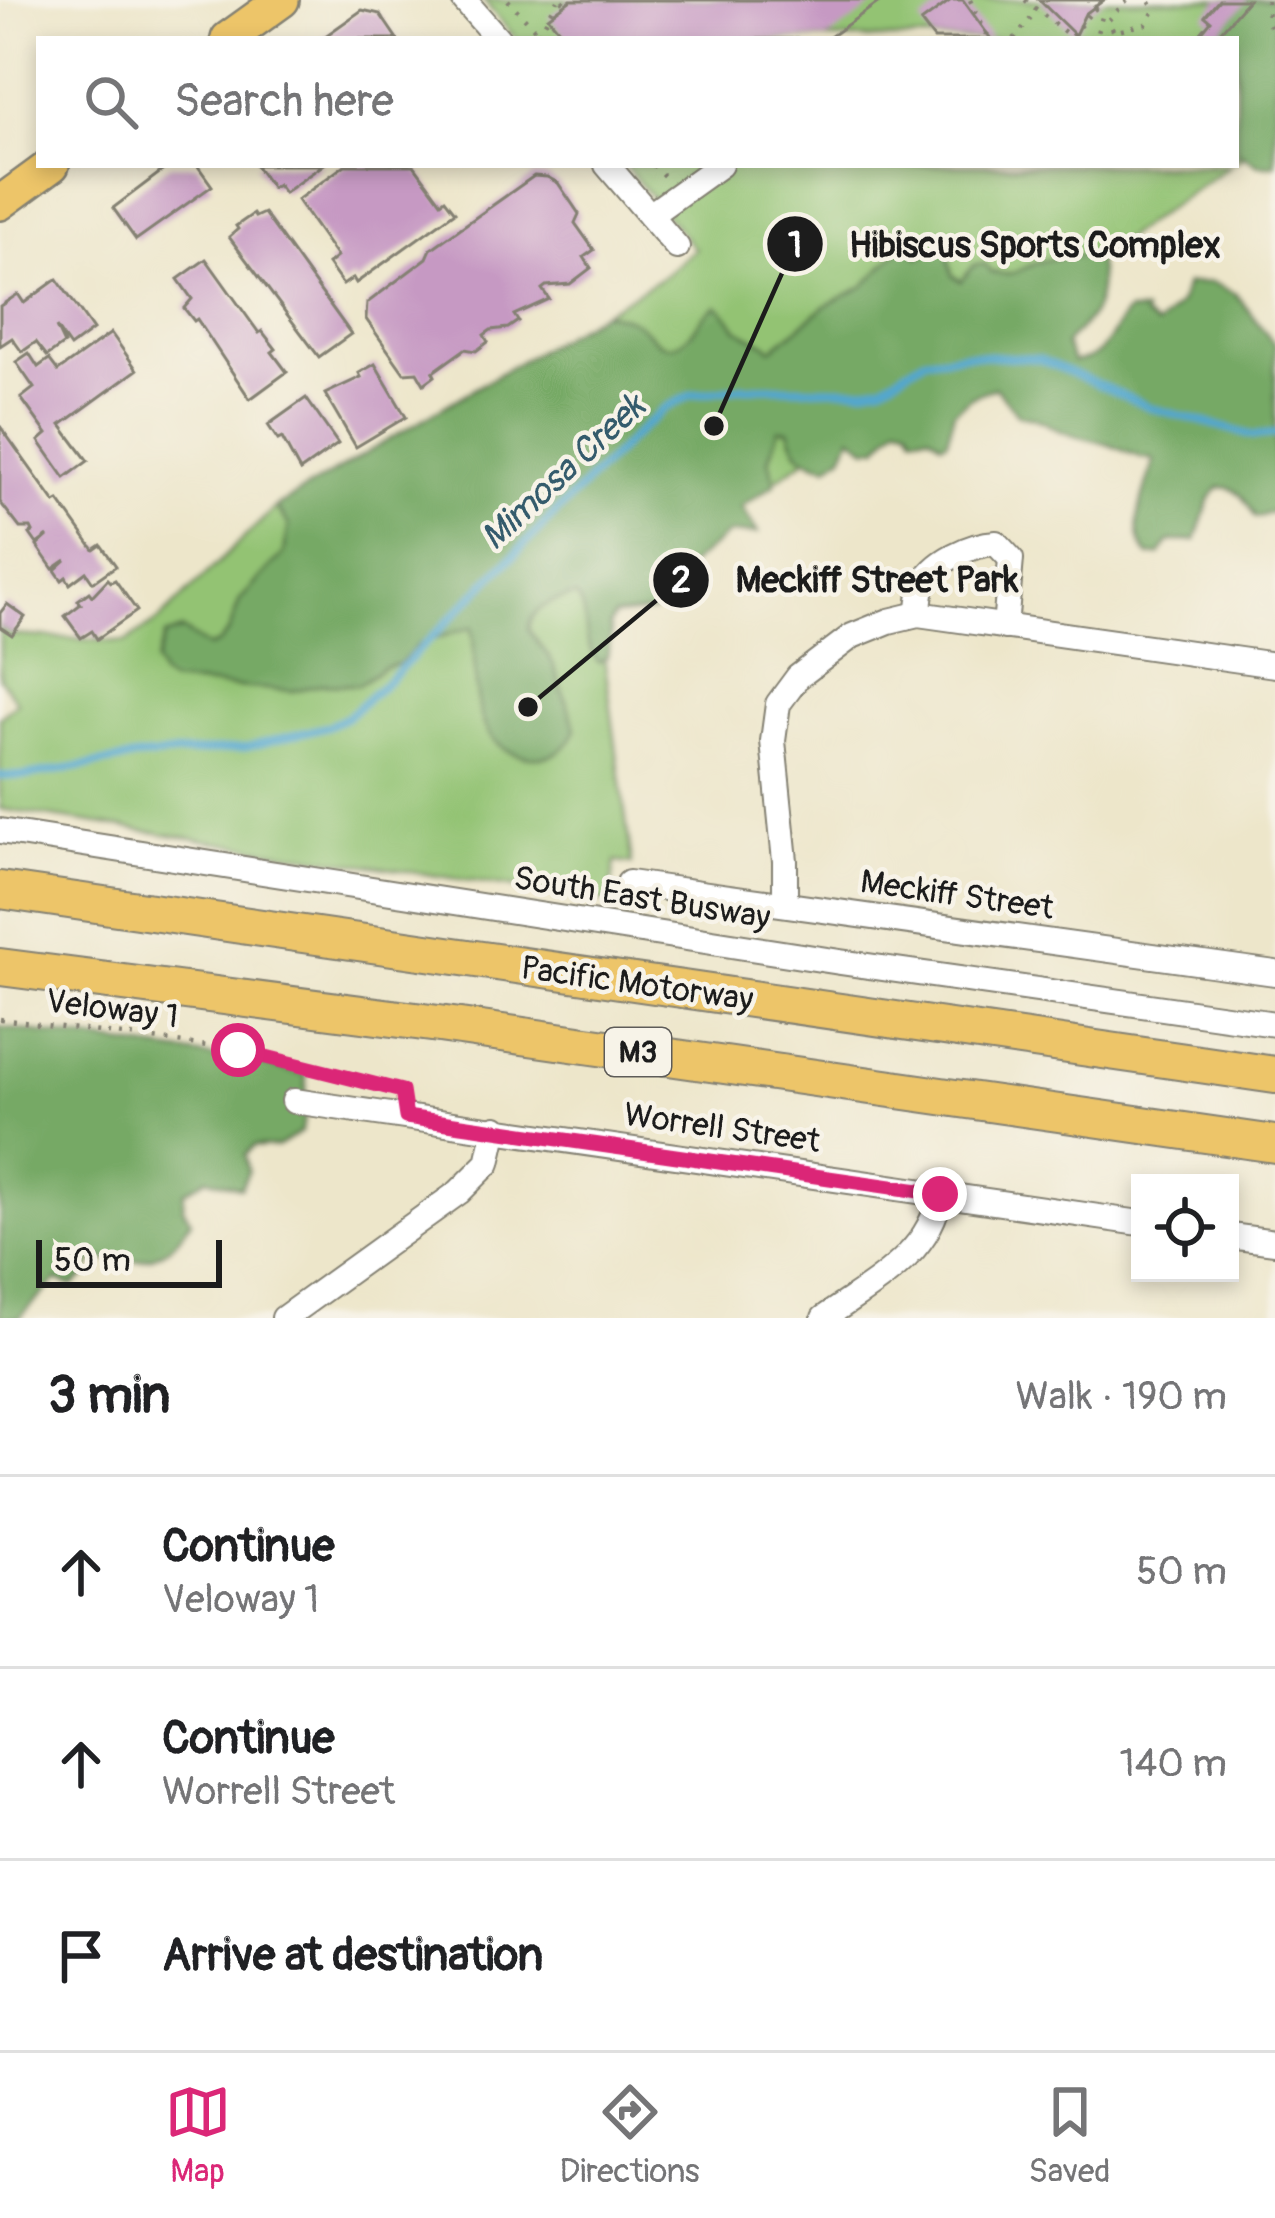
<!DOCTYPE html>
<html lang="en">
<head>
<meta charset="utf-8">
<style>
	body { margin:0; font-family:Pangolin,sans-serif; background:#f6f6f6; color:#202124 }
	.controls { position:absolute; right:36px; bottom:36px; display:grid; overflow:hidden; border-radius:0px; box-shadow:0 6px 18px #0003 }
	.controls button { width:108px; height:108px; display:grid; place-items:center; padding:0; border:0; border-bottom:3px solid #e0e0e0; background:#fff; color:#202124; font:60px sans-serif }
	.scale { position:absolute; left:36px; bottom:30px; width:186px; box-sizing:border-box; padding-left:12px; border:6px solid #1c1c1c; border-top:0; font-size:33px; line-height:42px; white-space:nowrap; color:#1c1c1c; -webkit-text-stroke:9px #f7f3e8; paint-order:stroke }
	.stop { position:absolute; width:36px; height:36px; margin:-27px; border:9px solid #db2777; border-radius:50%; background:#fff }
	.stop.end { background:#db2777; border-color:#fff; box-shadow:0 3px 12px #0008 }
	.list { margin:0; padding:0; list-style:none }
	h2 { display:flex; justify-content:space-between; align-items:center; height:156px; margin:0; padding:0 48px; font-size:51px }
	h2 small { font-size:39px; font-weight:400; color:#757577 }
	.list li { display:grid; grid-template-columns:78px 1fr auto; gap:36px; align-items:center; box-sizing:border-box; height:192px; padding:0 48px; border-top:3px solid #e0e0e0 }
	.list b { display:block; font-size:45px; white-space:nowrap }
	.list p { margin:0; font-size:39px; white-space:nowrap; color:#757577 }
	.list em { font-size:39px; font-style:normal; color:#757577 }
	.icon { flex:none; width:66px; height:66px; fill:none; stroke:currentColor; stroke-width:2; stroke-linecap:round; stroke-linejoin:round }
	.map { position:relative; flex:none; width:1275px; height:1318px; overflow:hidden }
	.search { position:absolute; background:#fff; box-shadow:0 6px 18px #0003; left:36px; right:36px; top:36px; height:132px; display:flex; align-items:center; gap:30px; box-sizing:border-box; padding:0 42px; border-radius:0px; color:#757577; font-size:45px }
	.sheet { height:732px; background:#fff }
	nav { display:flex; justify-content:space-around; align-items:center; box-sizing:border-box; height:168px; border-top:3px solid #e0e0e0; background:#fff; font-size:33px; color:#757577 }
	nav a { display:grid; justify-items:center; gap:6px }
	nav .on { color:#db2777 }
	.map>svg:first-child { display:block }
	.green { fill:#93c373; stroke:#587048; stroke-width:3 }
	.forest { fill:#76a965; stroke:#496240; stroke-width:3 }
	.lines { fill:none; stroke-linecap:round; stroke-linejoin:round }
	.stream { stroke:#52a7ce; stroke-width:8 }
	.building { fill:#c699c3 }
	.minor-casing { stroke:#848173; stroke-width:28 }
	.major-casing { stroke:#848173; stroke-width:38 }
	.highway-casing { stroke:#848173; stroke-width:40 }
	.path { stroke:#848173; stroke-width:4.5; stroke-dasharray:3 9; stroke-linecap:butt }
	.minor { stroke:#fff; stroke-width:24 }
	.major { stroke:#edc569; stroke-width:33 }
	.highway { stroke:#edc569; stroke-width:36 }
	.route { stroke:#db2777; stroke-width:15 }
	.labels { text-anchor:middle; dominant-baseline:central; stroke-width:9; stroke-linejoin:round; paint-order:stroke }
	.shield { fill:#f7f3e8; stroke:#5e5c59; stroke-width:3 }
	.shield-label { font-size:30px; font-weight:bold; fill:#1c1c1c }
	.street-label { font-size:33px; fill:#1c1c1c; stroke:#f7f3e8 }
	.water-label { font-size:36px; font-style:italic; fill:#345b6c; stroke:#f7f3e8 }
	.leader { fill:none; stroke:#1c1c1c; stroke-width:4.5 }
	.callout-dot { fill:#1c1c1c; stroke:#f7f3e8; stroke-width:4.5 }
	.mark-label { font-size:36px; text-anchor:middle; font-weight:bold; fill:#fff }
	.callout-label { font-size:36px; text-anchor:middle; font-weight:bold; fill:#1c1c1c; stroke:#f7f3e8; stroke-width:9; stroke-linejoin:round; paint-order:stroke }
</style>
</head>
<body>
<div class="map">
<svg width="1275" height="1318" viewBox="0 0 1275 1318">
	<rect width="100%" height="100%" fill="#f7f3e8"/>
	<filter id="ink" filterUnits="userSpaceOnUse"><feTurbulence type="fractalNoise" baseFrequency=".00833" numOctaves="2"/><feDisplacementMap in="SourceGraphic" scale="24" xChannelSelector="R" yChannelSelector="G"/><feConvolveMatrix kernelMatrix="1 2 1 2 8 2 1 2 1" color-interpolation-filters="sRGB"/></filter>
	<filter id="wash" filterUnits="userSpaceOnUse"><feTurbulence type="fractalNoise" baseFrequency=".004" numOctaves="4" result="noise"/><feDisplacementMap in="SourceGraphic" scale="48" xChannelSelector="R" yChannelSelector="G"/><feGaussianBlur stdDeviation="2.7" result="paint"/><feColorMatrix in="noise" values="0 0 0 0 0 0 0 0 0 0 0 0 0 0 0 0 0 1.4 0 .05"/><feComposite in="paint" operator="in"/></filter>
	<g filter="url(#wash)">
		<rect width="100%" height="100%" fill="#ede6ca"/>
		<g class="green">
			<polygon points="483,0 1275,0 1275,134 1236,161 1236,39 516,39"/>
			<polygon points="624,165 1230,165 597,604 632,864 615,862 609,902 0,809 0,717 17,702 0,678 0,626 12,635 126,642 159,620 276,507 664,276 695,249"/>
		</g>
		<g class="forest">
			<polygon points="1239,0 1275,0 1275,165 1258,165 1236,150 1236,39 1215,39"/>
			<path d="M946,245L952,275L961,281L974,265L985,264L992,272C1014,279 1020,268 1039,262C1050,258 1088,253 1097,258C1101,278 1101,303 1087,321C1081,330 1071,334 1065,344L1073,362C1107,359 1108,335 1127,312H1144V317L1157,326L1179,304L1186,284L1211,282L1236,294L1275,345V511L1256,518C1246,502 1240,487 1220,487L1210,498L1196,540L1169,542L1160,555L1149,556C1124,532 1147,489 1154,460C1135,458 1126,451 1109,445C1094,440 1078,438 1063,432C1043,424 1044,419 1018,415L995,387L971,397L954,412L947,441L942,443L930,434L914,435L909,426L899,424L878,447L867,448L852,436L843,455L828,466C803,460 796,456 789,430L779,429L769,460L775,484L741,507L758,533L728,534L689,566L669,568L660,573L658,603L653,612L614,616L609,625L611,635L607,657L599,662C579,643 592,615 576,596C556,599 532,607 528,629L552,661L576,729C567,751 554,758 532,757C464,751 479,676 472,627L419,644L399,664L384,667L358,685L323,684L293,691L170,682L161,676L155,662L165,636L182,630L208,647L218,644L229,631L240,600L284,553L289,525L276,507L603,312C612,315 624,316 632,320C650,329 659,356 682,341C696,332 701,314 717,306C728,312 729,319 737,328C747,338 762,338 772,349L825,306L864,286L901,248L911,249L919,257Z"/>
			<path d="M0,1027L257,1063L306,1075V1114L301,1132L277,1147L254,1146L245,1155L248,1172L241,1188L207,1178L184,1192L183,1208L191,1220C168,1262 137,1266 94,1258L85,1276L72,1286L57,1280L19,1318H0Z"/>
		</g>
		<g class="lines">
			<polyline class="stream" points="0,776 25,776 140,757 244,748 328,726 347,717 394,675 626,443 665,408 691,395 743,387 861,389 883,385 925,359 966,354 1039,359 1152,408 1254,436 1275,434"/>
		</g>
		<g id="blocks">
			<g class="building">
				<polygon points="571,0 882,0 827,39 567,39 548,17"/>
				<polygon points="951,0 963,0 991,39 934,39 921,22"/>
				<polygon points="1039,0 1104,0 1085,14 1075,35"/>
				<polygon points="1219,0 1248,0 1214,39 1196,39 1211,21 1205,16"/>
				<polygon points="362,10 380,14 397,39 321,39"/>
				<polygon points="170,165 197,165 212,186 136,240 113,208"/>
				<polygon points="255,165 323,165 284,193 278,185 272,188"/>
				<polygon points="345,165 414,165 441,202 445,199 455,212 356,283 353,278 343,285 328,264 337,257 297,200"/>
				<polygon points="534,176 547,177 558,183 579,214 575,223 594,250 584,257 591,268 570,284 546,286 542,289 549,299 514,315 518,321 508,328 491,330 484,335 488,342 476,351 465,349 433,372 435,376 424,384 417,372 404,373 366,319 367,303 427,258 431,249"/>
				<polygon points="264,213 351,334 319,357 229,237 238,229 236,226 253,214 255,217"/>
				<polygon points="206,259 259,333 262,331 276,349 272,352 287,372 250,399 197,319 194,321 184,308 192,299 178,279"/>
				<polygon points="57,279 93,330 70,347 56,327 64,344 47,356 36,342 22,352 12,338 0,346 0,306 18,294 24,303"/>
				<polygon points="111,333 137,370 61,425 88,461 65,478 39,441 47,434 21,398 34,388 16,362 29,353 38,367 49,359 58,371"/>
				<polygon points="375,364 406,417 356,447 325,394 361,377 359,373"/>
				<polygon points="306,398 338,444 300,471 282,438 278,440 268,425"/>
				<polygon points="0,426 55,503 59,501 94,550 101,545 116,566 93,582 86,572 70,584 66,577 62,580 55,570 66,560 53,569 37,546 48,536 37,544 30,534 33,532 31,528 20,528 0,502"/>
				<polygon points="108,579 111,582 115,580 137,611 97,639 92,631 81,638 65,616 81,604 78,600 89,592 92,596"/>
				<polygon points="7,604 25,617 12,635 0,627 0,613"/>
			</g>
		</g>
	</g>
	<g filter="url(#ink)">
		<use href="#blocks" fill-opacity="0" stroke="#848173" stroke-width="3"/>
		<g class="lines">
			<defs>
				<g id="minor">
					<polyline points="464,0 498,39"/>
					<polyline points="607,165 677,247"/>
					<polyline points="650,215 720,165"/>
					<path d="M918,614C920,605 920,593 923,585C933,561 972,544 996,543L1011,559L1005,627"/>
					<polyline points="0,831 840,962 1275,1024"/>
					<polyline points="629,883 1275,973"/>
					<polyline points="785,904 785,861 773,741 778,704 798,677 852,636 889,621 918,614 1275,665"/>
					<polyline points="294,1101 1140,1223"/>
					<polyline points="1230,1236 1275,1242"/>
					<polyline points="284,1318 459,1192 488,1163 496,1128"/>
					<path d="M824,1318C871,1284 930,1256 940,1194"/>
				</g>
				<g id="major">
					<polyline points="228,39 282,0"/>
					<polyline points="0,203 52,165"/>
				</g>
				<g id="highway">
					<polyline points="0,890 1275,1075"/>
					<polyline points="0,967 439,1024 1275,1144"/>
				</g>
			</defs>
			<use href="#minor" class="minor-casing"/>
			<use href="#major" class="major-casing"/>
			<use href="#highway" class="highway-casing"/>
			<g class="path">
				<polyline points="508,0 544,39"/>
				<polyline points="562,0 565,4"/>
				<polyline points="970,0 989,39"/>
				<polyline points="1025,0 1071,37 1101,0"/>
				<polyline points="1127,0 1108,21 1114,32 1146,24 1154,11 1149,0"/>
				<polyline points="1267,0 1268,22 1275,36"/>
				<polyline points="1095,8 1102,17 1095,39"/>
				<polyline points="539,33 558,0"/>
				<polyline points="1014,39 1037,11"/>
				<polyline points="653,165 664,176"/>
				<polyline points="0,1019 238,1050 395,1089"/>
			</g>
			<use href="#minor" class="minor"/>
			<use href="#major" class="major"/>
			<use href="#highway" class="highway"/>
		</g>
	</g>
	<g class="lines" filter="url(#ink)">
		<polyline class="route" points="238,1050 402,1091 406,1117 940,1194"/>
	</g>
	<g class="labels">
		<rect class="shield" x="605" y="1028" width="66" height="48" rx="9"/>
		<g class="shield-label">
			<text x="638" y="1052">M3</text>
		</g>
		<g class="street-label">
			<text transform="translate(957 895) rotate(8)">Meckiff Street</text>
			<text transform="translate(642 898) rotate(9)">South East Busway</text>
			<text transform="translate(637 984) rotate(8)">Pacific Motorway</text>
			<text transform="translate(112 1009) rotate(7)">Veloway 1</text>
			<text transform="translate(722 1128) rotate(8)">Worrell Street</text>
		</g>
		<g class="water-label">
			<text transform="translate(563 472) rotate(-43)">Mimosa Creek</text>
		</g>
	</g>
	<path class="leader" d="M714 426L795 244M528 707L681 580"/>
	<g class="callout-dot">
		<circle cx="714" cy="426" r="12"/>
		<circle cx="528" cy="707" r="12"/>
		<circle cx="795" cy="244" r="30"/>
		<circle cx="681" cy="580" r="30"/>
	</g>
	<g class="mark-label">
		<text x="795" y="257">1</text>
		<text x="681" y="592">2</text>
	</g>
	<g class="callout-label">
		<text x="1035" y="257">Hibiscus Sports Complex</text>
		<text x="877" y="592">Meckiff Street Park</text>
	</g>
</svg>
<div class="controls">
<button><svg class="icon" aria-label="locate" viewBox="0 0 24 24"><circle cx="12" cy="12" r="6"/><path d="M12 2v4M12 18v4M2 12h4M18 12h4"/></svg></button>
</div>
<div class="scale">50 m</div>
<div class="stop" style="left:238px;top:1050px"></div>
<div class="stop end" style="left:940px;top:1194px"></div>
<div class="search"><svg class="icon" aria-label="search" viewBox="0 0 24 24"><circle cx="10" cy="10" r="6"/><path d="M15 15l6 6"/></svg>Search here</div>
</div>
<section class="sheet">
<h2>3 min<small>Walk · 190 m</small></h2>
<ul class="list">
<li><svg class="icon" aria-label="ahead" viewBox="0 0 24 24"><path d="M12 20V5M6 11l6-6 6 6"/></svg><div><b>Continue</b><p>Veloway 1</p></div><em>50 m</em></li>
<li><svg class="icon" aria-label="ahead" viewBox="0 0 24 24"><path d="M12 20V5M6 11l6-6 6 6"/></svg><div><b>Continue</b><p>Worrell Street</p></div><em>140 m</em></li>
<li><svg class="icon" aria-label="arrive" viewBox="0 0 24 24"><path d="M6 21V4h12l-3 4 3 4H6"/></svg><div><b>Arrive at destination</b></div></li>
</ul>
</section>
<nav>
<a class="on"><svg class="icon" aria-label="map" viewBox="0 0 24 24"><path d="M3 6l6-2 6 2 6-2v14l-6 2-6-2-6 2zM9 4v14M15 6v14"/></svg>Map</a>
<a><svg class="icon" aria-label="directions" viewBox="0 0 24 24"><path d="M12 3l9 9-9 9-9-9zM9 14v-3h6M13 9l2 2-2 2"/></svg>Directions</a>
<a><svg class="icon" aria-label="saved" viewBox="0 0 24 24"><path d="M7 4h10v16l-5-4-5 4z"/></svg>Saved</a>
</nav>
</body>
</html>
